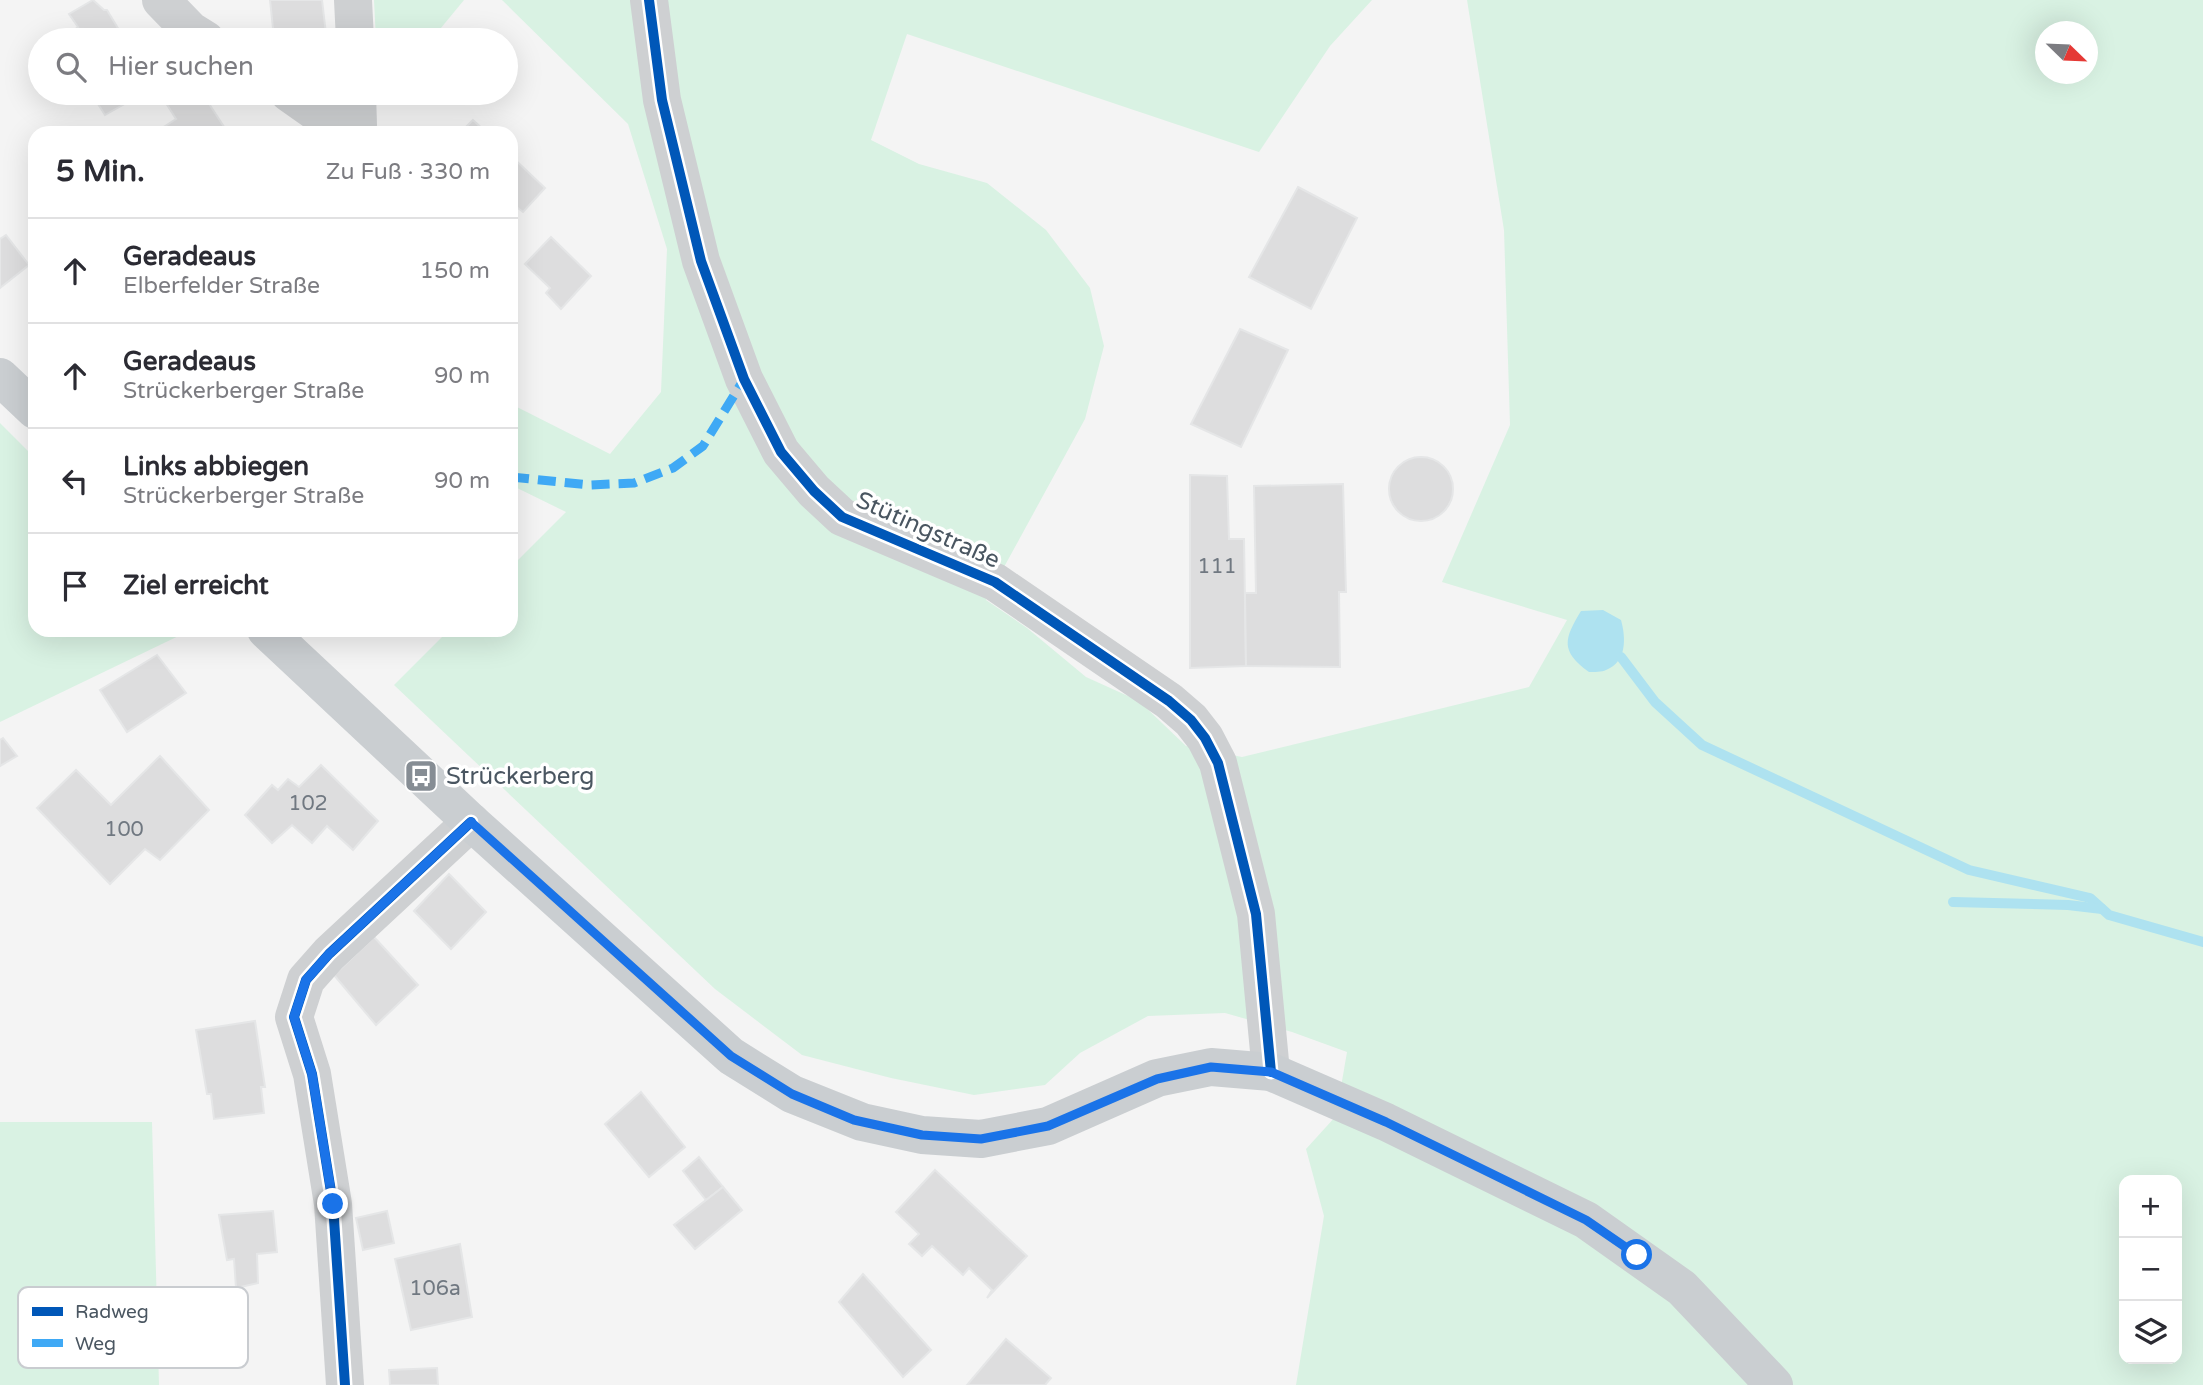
<!DOCTYPE html>
<html lang="de">
<head>
<meta charset="utf-8">
<style>
	body { margin:0; font-family:"Varela Round",sans-serif; background:#f2f2f3; color:#2b2b33 }
	.controls { position:absolute; right:21px; bottom:21px; display:grid; overflow:hidden; border-radius:14px; box-shadow:0 7px 28px #0002 }
	.controls button { width:63px; height:63px; display:grid; place-items:center; padding:0; border:0; border-bottom:2px solid #e1e1e2; background:#fff; color:#2b2b33; font:35px sans-serif }
	.compass { position:absolute; left:2035px; top:21px; width:63px; height:63px; border-radius:50%; background:#fff; box-shadow:0 7px 28px #0002; rotate:113deg }
	.stop { position:absolute; width:21px; height:21px; margin:-16px; border:5px solid #1a73e8; border-radius:50%; background:#fff }
	.stop.end { background:#1a73e8; border-color:#fff; box-shadow:0 2px 7px #0008 }
	.list { margin:0; padding:0; list-style:none }
	h2 { display:flex; justify-content:space-between; align-items:center; height:91px; margin:0; padding:0 28px; font-size:30px }
	h2 small { font-size:23px; font-weight:400; color:#7c7c81 }
	.list li { display:grid; grid-template-columns:46px 1fr auto; gap:21px; align-items:center; box-sizing:border-box; height:105px; padding:0 28px; border-top:2px solid #e1e1e2 }
	.list b { display:block; font-size:26px; white-space:nowrap }
	.list p { margin:0; font-size:23px; white-space:nowrap; color:#7c7c81 }
	.list em { font-size:23px; font-style:normal; color:#7c7c81 }
	.icon { flex:none; width:38px; height:38px; fill:none; stroke:currentColor; stroke-width:2; stroke-linecap:round; stroke-linejoin:round }
	.map { position:relative; flex:none; width:2203px; height:1385px; overflow:hidden }
	.search { position:absolute; background:#fff; box-shadow:0 7px 28px #0002; left:28px; top:28px; width:490px; height:77px; display:flex; align-items:center; gap:18px; box-sizing:border-box; padding:0 24px; border-radius:38px; color:#7c7c81; font-size:26px }
	.panel { position:absolute; background:#fff; box-shadow:0 7px 28px #0002; left:28px; top:126px; width:490px; height:511px; border-radius:21px }
	.map>svg:first-child { display:block }
	.green { fill:#d9f2e3; fill-rule:evenodd }
	.water { fill:#aee2f0 }
	.lines { fill:none; stroke-linecap:round; stroke-linejoin:round }
	.stream { stroke:#aee2f0; stroke-width:10 }
	.building { fill:#ddddde; stroke:#e5e6e7; stroke-width:2 }
	.minor { stroke:#ced0d2; stroke-width:38 }
	.major { stroke:#caced1; stroke-width:38 }
	.quiet { stroke:#3fa9f5; stroke-width:9; stroke-dasharray:18 9; stroke-linecap:butt }
	.cycleway-casing { stroke:#fff; stroke-width:15 }
	.cycleway { stroke:#0057b8; stroke-width:10 }
	.route { stroke:#1a73e8; stroke-width:9 }
	.labels { text-anchor:middle; dominant-baseline:central; stroke-width:7; stroke-linejoin:round; paint-order:stroke }
	.number-label { font-size:21px; fill:#707881 }
	.street-label { font-size:24px; fill:#4a5661; stroke:#fff }
	.poi-label { font-size:24px; fill:#4a5661; stroke:#fff; text-anchor:start }
	.key { fill:#fff; stroke:#c9ccd0; stroke-width:2 }
	.key-label { font-size:19px; fill:#4a5661 }
</style>
</head>
<body>
<div class="map">
<svg width="2203" height="1385" viewBox="0 0 2203 1385">
	<rect width="100%" height="100%" fill="#f4f4f4"/>
	<g class="green">
		<polygon points="374,0 464,0 431,40 376,40"/>
		<path d="M502,0H1372L1330,46L1259,152L907,34L871,140L919,164L987,183L1046,230L1090,288L1104,346L1085,419L986,600L1027,628L1086,677L1139,701L1186,746L1242,757L1529,687L1567,620L1442,582L1510,425L1504,230L1467,0H2203V1385H1296L1324,1216L1306,1149L1336,1116L1347,1052L1292,1032L1225,1013L1148,1016L1080,1053L1045,1085L974,1095L891,1078L802,1055L715,989L394,685L449,630H511V567L566,512L511,485V404L610,454L661,392L667,249L628,124ZM2046,32H2088V74H2046ZM2124,1180H2177V1359H2124Z"/>
		<polygon points="0,423 35,458 35,630 191,630 0,722"/>
		<polygon points="0,1122 152,1122 159,1385 0,1385"/>
	</g>
	<path class="water" d="M1603,610L1621,620C1626,638 1627,662 1606,670C1602,672 1594,672 1589,672C1560,651 1564,639 1581,611Z"/>
	<g class="lines">
		<g class="stream">
			<polyline points="1621,657 1655,702 1702,745 1969,870 2090,898 2109,915 2203,942"/>
			<polyline points="1953,902 2068,905 2102,909"/>
		</g>
	</g>
	<g class="building">
		<polygon points="93,0 104,10 107,10 125,40 81,40 73,31 78,27 69,14"/>
		<polygon points="270,0 322,0 326,34 274,38"/>
		<polygon points="91,93 144,93 105,115"/>
		<polygon points="181,93 202,93 228,133 161,133 159,130 176,119 166,103"/>
		<polygon points="473,120 487,133 460,133"/>
		<polygon points="511,156 545,188 523,212 514,205 511,208"/>
		<polygon points="1298,187 1357,218 1311,309 1249,277"/>
		<polygon points="6,235 29,265 0,288 0,239"/>
		<polygon points="551,237 591,276 561,309 546,293 550,288 525,264"/>
		<polygon points="1240,329 1288,350 1241,447 1191,424"/>
		<circle cx="1421" cy="489" r="32"/>
		<polygon points="1190,475 1227,476 1229,539 1244,539 1246,666 1190,668"/>
		<polygon points="1343,484 1346,592 1339,592 1340,667 1246,666 1245,593 1256,593 1254,486"/>
		<polygon points="157,655 186,693 127,732 100,690"/>
		<polygon points="3,738 17,756 0,766 0,740"/>
		<polygon points="160,756 209,810 160,860 145,849 110,884 37,808 76,770 111,805"/>
		<polygon points="321,765 378,821 353,850 327,826 312,843 292,825 272,843 245,815 272,785 278,790 288,779 299,787"/>
		<polygon points="449,874 486,912 451,949 414,911"/>
		<polygon points="374,937 418,985 376,1025 334,975"/>
		<polygon points="255,1021 265,1087 261,1087 264,1113 214,1119 211,1094 207,1094 196,1030"/>
		<polygon points="641,1092 685,1147 649,1177 605,1124"/>
		<polygon points="699,1157 723,1187 706,1200 683,1171"/>
		<polygon points="935,1170 1027,1256 987,1298 992,1290 969,1268 963,1275 932,1246 922,1256 909,1244 919,1234 896,1212"/>
		<polygon points="723,1187 742,1210 695,1249 674,1225"/>
		<polygon points="273,1211 277,1252 257,1254 258,1283 236,1288 234,1259 227,1260 219,1215"/>
		<polygon points="387,1211 394,1243 363,1250 356,1218"/>
		<polygon points="460,1244 472,1317 411,1330 395,1259"/>
		<polygon points="863,1274 931,1350 903,1377 839,1302"/>
		<polygon points="1006,1339 1051,1378 1045,1385 967,1385"/>
		<polygon points="437,1368 438,1385 390,1385 389,1370"/>
	</g>
	<g class="lines">
		<g class="minor">
			<polyline points="161,0 190,30 206,40"/>
			<polyline points="353,0 355,40"/>
			<polyline points="649,0 662,100 701,261 744,379 781,452 814,491 842,517 995,582 1169,701 1191,720 1205,738 1218,763 1256,914 1271,1072"/>
			<polyline points="289,93 333,124 342,133"/>
			<polyline points="356,133 358,125 357,93"/>
			<polyline points="345,1385 333,1204 312,1074 294,1017 306,980 329,954 471,822"/>
		</g>
		<g class="major">
			<polyline points="0,377 35,410"/>
			<polyline points="266,630 471,822 731,1056 792,1094 862,1122 922,1135 981,1139 1048,1126 1157,1078 1211,1067 1271,1072 1386,1122 1586,1220 1682,1288 1774,1385"/>
		</g>
		<polyline class="quiet" points="511,477 589,485 634,483 673,468 703,446 744,379"/>
		<defs>
			<g id="cycleway">
				<polyline points="649,0 662,100 701,261 744,379 781,452 814,491 842,517 995,582 1169,701 1191,720 1205,738 1218,763 1256,914 1271,1072"/>
				<polyline points="345,1385 333,1204 312,1074 294,1017 306,980 329,954 471,822"/>
			</g>
		</defs>
		<use href="#cycleway" class="cycleway-casing"/>
		<use href="#cycleway" class="cycleway"/>
	</g>
	<g class="lines">
		<polyline class="route" points="333,1204 312,1074 294,1017 306,980 329,954 471,822 731,1056 792,1094 854,1120 922,1135 981,1139 1048,1126 1157,1079 1211,1067 1271,1072 1386,1122 1586,1220 1637,1255"/>
	</g>
	<defs>
		<symbol id="bus-square" viewBox="-11 -11 22 22"><rect x="-9" y="-9" width="18" height="18" rx="4" fill="#868d94" stroke="#fff"/><path d="M-5-6H5V4H4V6H2V4H-2V6H-4V4H-5ZM-3.5-4V0h7V-4ZM-3.5 1.2v1.5H-2V1.2ZM2 1.2v1.5H3.5V1.2Z" fill="#fff"/></symbol>
	</defs>
	<g fill-rule="evenodd">
		<use href="#bus-square" x="402" y="757" width="38" height="38"/>
	</g>
	<g class="labels">
		<g class="number-label">
			<text x="1217" y="566">111</text>
			<text x="308" y="803">102</text>
			<text x="124" y="829">100</text>
			<text x="435" y="1288">106a</text>
		</g>
		<g class="street-label">
			<text transform="translate(928 530) rotate(24)">Stütingstraße</text>
		</g>
		<g class="poi-label">
			<text x="446" y="776">Strückerberg</text>
		</g>
	</g>
	<rect x="18" y="1287" width="230" height="81" rx="10" class="key"/>
	<rect x="32" y="1307" width="31" height="9" fill="#0057b8"/>
	<rect x="32" y="1339" width="31" height="8" fill="#3fa9f5"/>
	<g class="key-label">
		<text x="75" y="1318">Radweg</text>
		<text x="75" y="1350">Weg</text>
	</g>
</svg>
<div class="controls">
<button>+</button>
<button>−</button>
<button><svg class="icon" aria-label="layers" viewBox="0 0 24 24"><path d="M12 4l9 5-9 5-9-5zM3 14l9 5 9-5"/></svg></button>
</div>
<svg class="compass" viewBox="-18 -18 36 36"><path d="M0-13l5 13h-10z" fill="#e53935"/><path d="M0 13l5-13h-10z" fill="#7c7c81"/></svg>
<div class="stop" style="left:1637px;top:1255px"></div>
<div class="stop end" style="left:333px;top:1204px"></div>
<div class="search"><svg class="icon" aria-label="search" viewBox="0 0 24 24"><circle cx="10" cy="10" r="6"/><path d="M15 15l6 6"/></svg>Hier suchen</div>
<section class="panel">
<h2>5 Min.<small>Zu Fuß · 330 m</small></h2>
<ul class="list">
<li><svg class="icon" aria-label="ahead" viewBox="0 0 24 24"><path d="M12 20V5M6 11l6-6 6 6"/></svg><div><b>Geradeaus</b><p>Elberfelder Straße</p></div><em>150 m</em></li>
<li><svg class="icon" aria-label="ahead" viewBox="0 0 24 24"><path d="M12 20V5M6 11l6-6 6 6"/></svg><div><b>Geradeaus</b><p>Strückerberger Straße</p></div><em>90 m</em></li>
<li><svg class="icon" aria-label="left" viewBox="0 0 24 24"><path d="M17 20v-9H6M10 6l-5 5 5 5"/></svg><div><b>Links abbiegen</b><p>Strückerberger Straße</p></div><em>90 m</em></li>
<li><svg class="icon" aria-label="arrive" viewBox="0 0 24 24"><path d="M6 21V4h12l-3 4 3 4H6"/></svg><div><b>Ziel erreicht</b></div></li>
</ul>
</section>
</div>
</body>
</html>
